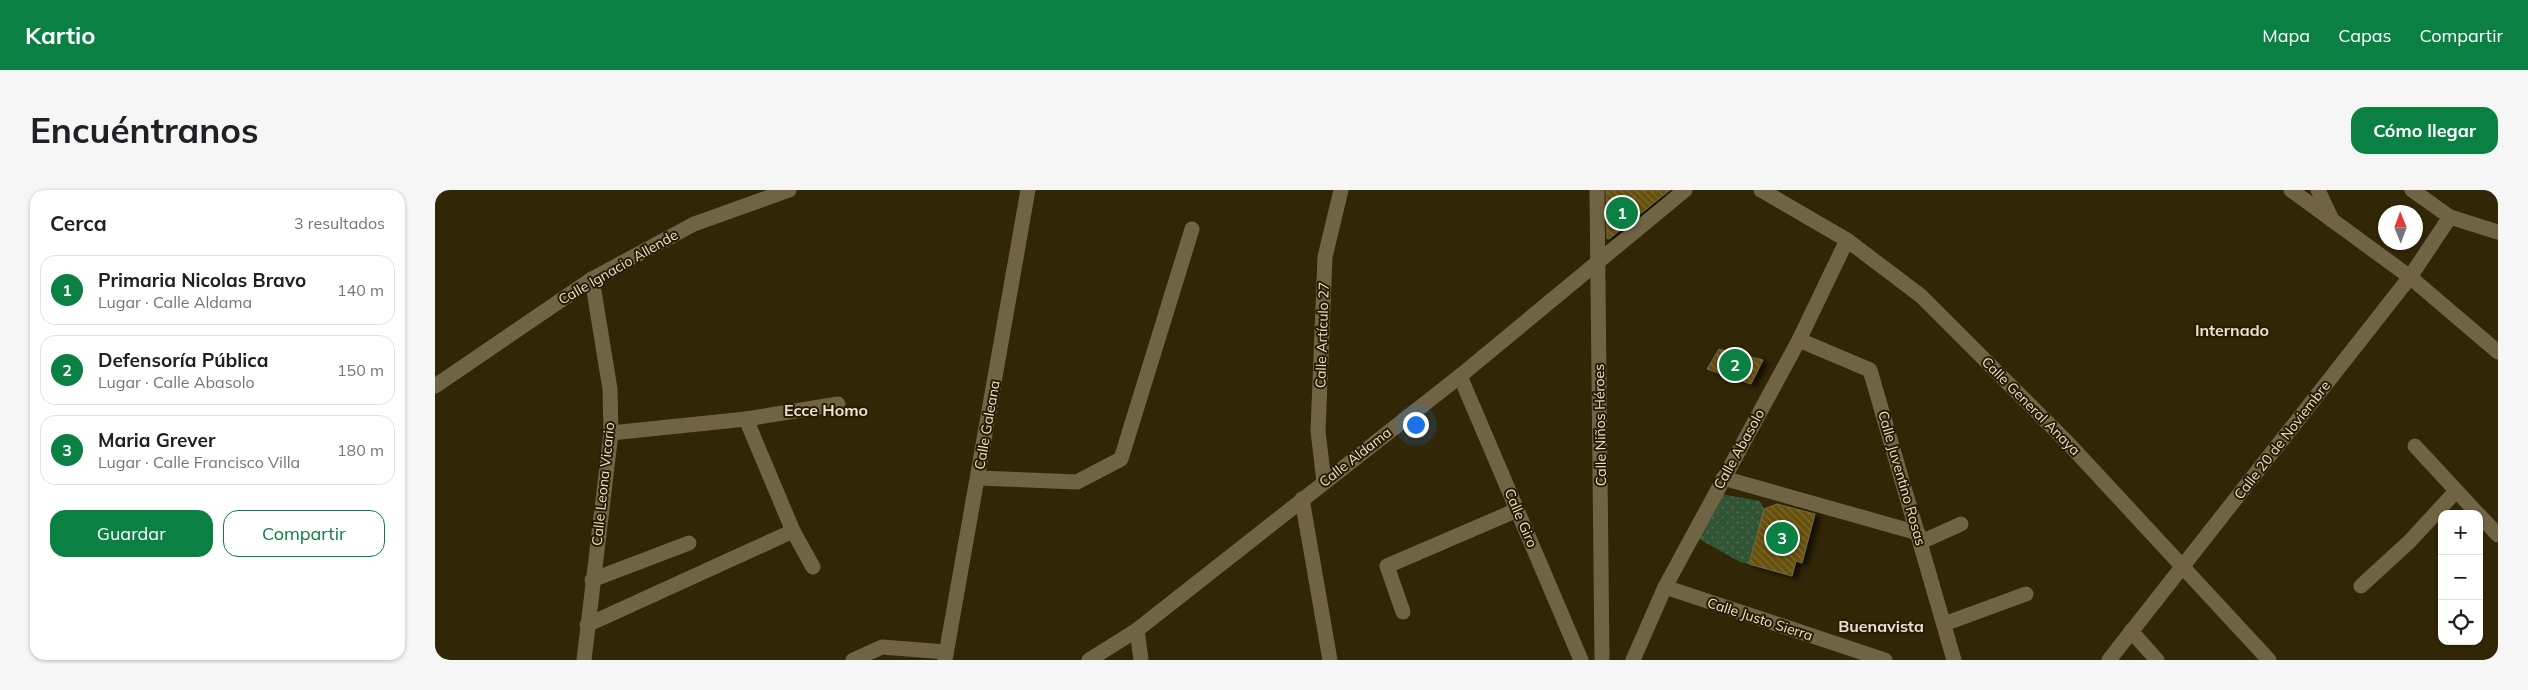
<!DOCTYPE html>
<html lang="es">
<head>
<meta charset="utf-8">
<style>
	body { margin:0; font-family:Mulish,sans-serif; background:#f6f6f6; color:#202124 }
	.controls { position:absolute; right:15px; bottom:15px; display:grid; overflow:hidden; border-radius:10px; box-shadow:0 1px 4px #0004 }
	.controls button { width:45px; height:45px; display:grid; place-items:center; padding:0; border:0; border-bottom:1px solid #e0e0e0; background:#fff; color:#202124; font:25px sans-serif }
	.compass { position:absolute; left:1943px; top:15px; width:45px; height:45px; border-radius:50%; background:#fff; box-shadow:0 1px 4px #0004; rotate:359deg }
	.you { position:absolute; left:980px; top:234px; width:18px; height:18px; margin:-12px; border:4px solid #fff; border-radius:50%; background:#1a73e8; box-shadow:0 0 0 8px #1a73e833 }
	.badge { display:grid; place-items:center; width:32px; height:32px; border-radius:50%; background:#0b8043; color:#fff; font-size:16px; font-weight:700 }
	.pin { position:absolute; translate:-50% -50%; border:2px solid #fff; box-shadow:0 1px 5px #0006 }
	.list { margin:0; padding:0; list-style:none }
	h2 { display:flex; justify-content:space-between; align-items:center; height:65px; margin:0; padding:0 20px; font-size:21px }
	h2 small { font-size:16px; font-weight:400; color:#757577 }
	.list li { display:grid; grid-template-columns:32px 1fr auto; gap:15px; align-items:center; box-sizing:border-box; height:70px; margin:0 10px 10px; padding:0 10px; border:1px solid #e0e0e0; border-radius:15px }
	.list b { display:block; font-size:19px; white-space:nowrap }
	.list p { margin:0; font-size:16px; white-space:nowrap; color:#757577 }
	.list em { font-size:16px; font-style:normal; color:#757577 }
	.actions { display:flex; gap:10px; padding:15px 20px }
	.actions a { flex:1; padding:11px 0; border:1px solid #0b8043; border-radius:15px; text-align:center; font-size:18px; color:#0b8043 }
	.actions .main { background:#0b8043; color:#fff }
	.icon { flex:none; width:28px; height:28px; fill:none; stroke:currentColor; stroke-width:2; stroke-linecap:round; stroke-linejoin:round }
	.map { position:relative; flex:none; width:2063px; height:470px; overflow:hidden; border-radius:15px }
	header { display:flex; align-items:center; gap:30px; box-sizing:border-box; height:70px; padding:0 25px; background:#0b8043; color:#fff }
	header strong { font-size:24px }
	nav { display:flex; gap:28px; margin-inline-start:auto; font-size:18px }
	.intro { display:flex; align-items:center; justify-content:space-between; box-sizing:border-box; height:120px; padding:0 30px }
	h1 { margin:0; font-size:35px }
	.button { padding:12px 22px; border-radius:15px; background:#0b8043; color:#fff; font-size:18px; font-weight:700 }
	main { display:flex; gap:30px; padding:0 30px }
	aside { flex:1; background:#fff; border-radius:15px; box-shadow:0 1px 4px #0004 }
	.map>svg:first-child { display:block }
	.park { fill:url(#park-dots) }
	.building { fill:url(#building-back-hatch); stroke:#756848; filter:url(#shadow) }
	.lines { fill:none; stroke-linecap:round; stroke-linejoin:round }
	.minor { stroke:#706444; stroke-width:15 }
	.labels { text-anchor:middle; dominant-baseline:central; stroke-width:4; stroke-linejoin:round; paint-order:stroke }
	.street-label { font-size:14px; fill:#e9e2d0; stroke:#271c00 }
	.quarter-label { font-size:16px; font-weight:bold; fill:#e9e2d0; stroke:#271c00 }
</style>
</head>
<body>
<header>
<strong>Kartio</strong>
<nav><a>Mapa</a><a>Capas</a><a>Compartir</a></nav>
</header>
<div class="intro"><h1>Encuéntranos</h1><a class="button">Cómo llegar</a></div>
<main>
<aside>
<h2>Cerca<small>3 resultados</small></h2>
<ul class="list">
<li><span class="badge">1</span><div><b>Primaria Nicolas Bravo</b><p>Lugar · Calle Aldama</p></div><em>140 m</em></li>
<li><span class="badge">2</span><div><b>Defensoría Pública</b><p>Lugar · Calle Abasolo</p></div><em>150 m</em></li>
<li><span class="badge">3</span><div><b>Maria Grever</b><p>Lugar · Calle Francisco Villa</p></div><em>180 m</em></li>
</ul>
<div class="actions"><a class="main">Guardar</a><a>Compartir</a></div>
</aside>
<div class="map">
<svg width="2063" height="470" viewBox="0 0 2063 470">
	<defs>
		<pattern id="park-dots" width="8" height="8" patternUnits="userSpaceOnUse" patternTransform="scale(1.25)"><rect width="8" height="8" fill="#315435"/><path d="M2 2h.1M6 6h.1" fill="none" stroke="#4f6c51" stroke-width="1.8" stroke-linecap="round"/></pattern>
		<pattern id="building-back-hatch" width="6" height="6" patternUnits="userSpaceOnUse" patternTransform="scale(1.25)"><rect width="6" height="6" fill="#66510e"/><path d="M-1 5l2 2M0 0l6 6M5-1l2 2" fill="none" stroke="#7c6a30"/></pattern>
		<filter id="shadow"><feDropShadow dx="5.5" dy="3" stdDeviation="2.5" flood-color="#0009"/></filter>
	</defs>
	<rect width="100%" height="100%" fill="#312606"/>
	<polygon class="park" points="1286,304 1325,311 1329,319 1314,374 1305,372 1264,349"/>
	<g class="building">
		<polygon points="1171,0 1235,0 1174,49 1172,48"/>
		<polygon points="1284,159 1328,170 1316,194 1272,179"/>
		<polygon points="1342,314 1380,324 1367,373 1361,371 1357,386 1314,374 1329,319"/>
	</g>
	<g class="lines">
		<g class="minor">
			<polyline points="1162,0 1167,470"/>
			<polyline points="1326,0 1412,50 1486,106 1633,253 1834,470"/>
			<polyline points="1856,0 1975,87 2063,162"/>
			<polyline points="1883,0 1897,30"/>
			<polyline points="1977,0 2015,27 2063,42"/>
			<polyline points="1364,150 1435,180 1519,470"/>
			<polyline points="1025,186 1146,470"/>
			<polyline points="0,196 157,89 259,34 354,0"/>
			<polyline points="311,229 358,341 378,377"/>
			<polyline points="176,243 311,229 403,214"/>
			<polyline points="1980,256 2043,324"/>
			<polyline points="543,288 642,292 686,269 757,39"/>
			<polyline points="1288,288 1483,343"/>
			<polyline points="889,292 883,241 890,67 906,0"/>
			<polyline points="867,309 895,470"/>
			<polyline points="2044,325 2063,345"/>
			<polyline points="1486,352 1526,334"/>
			<polyline points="157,390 254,353"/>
			<polyline points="1926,396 1975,351 2021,301"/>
			<polyline points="1230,397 1450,470"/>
			<polyline points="968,422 952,376 1082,320"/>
			<polyline points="1509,434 1591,404"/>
			<polyline points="152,435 358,341"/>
			<polyline points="702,440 706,470"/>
			<polyline points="1696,441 1722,470"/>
			<polyline points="149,470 176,243 175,199 157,89"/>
			<polyline points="418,470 447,457 511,462"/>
			<polyline points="510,470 593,0"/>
			<polyline points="654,470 702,440 1025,186 1250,0"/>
			<polyline points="1198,470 1230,397 1364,150 1412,50"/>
			<polyline points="1674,470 1975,87 2015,27"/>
		</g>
	</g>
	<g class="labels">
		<g class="street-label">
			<text transform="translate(183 77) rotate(-30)">Calle Ignacio Allende</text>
			<text transform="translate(887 145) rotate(-88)">Calle Artículo 27</text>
			<text transform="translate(1596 216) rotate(45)">Calle General Anaya</text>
			<text transform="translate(552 235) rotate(-80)">Calle Galeana</text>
			<text transform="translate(1165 235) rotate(-91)">Calle Niños Héroes</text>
			<text transform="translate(1847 250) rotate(-52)">Calle 20 de Noviembre</text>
			<text transform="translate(1304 259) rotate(-61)">Calle Abasolo</text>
			<text transform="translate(920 267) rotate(-38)">Calle Aldama</text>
			<text transform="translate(1467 288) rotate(74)">Calle Juventino Rosas</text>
			<text transform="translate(168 294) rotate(-84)">Calle Leona Vicario</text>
			<text transform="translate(1086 328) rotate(67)">Calle Giro</text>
			<text transform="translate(1325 429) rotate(18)">Calle Justo Sierra</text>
		</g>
		<g class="quarter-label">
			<text x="1797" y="140">Internado</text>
			<text x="391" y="220">Ecce Homo</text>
			<text x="1446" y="436">Buenavista</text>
		</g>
	</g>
</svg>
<div class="controls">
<button>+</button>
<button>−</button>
<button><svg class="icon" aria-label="locate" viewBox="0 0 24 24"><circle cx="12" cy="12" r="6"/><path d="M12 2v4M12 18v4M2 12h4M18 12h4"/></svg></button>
</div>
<svg class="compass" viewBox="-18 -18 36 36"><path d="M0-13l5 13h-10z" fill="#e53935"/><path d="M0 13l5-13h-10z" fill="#757577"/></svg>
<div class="you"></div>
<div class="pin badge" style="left:1187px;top:23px">1</div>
<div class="pin badge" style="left:1300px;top:175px">2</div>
<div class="pin badge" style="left:1347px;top:348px">3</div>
</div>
</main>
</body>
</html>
